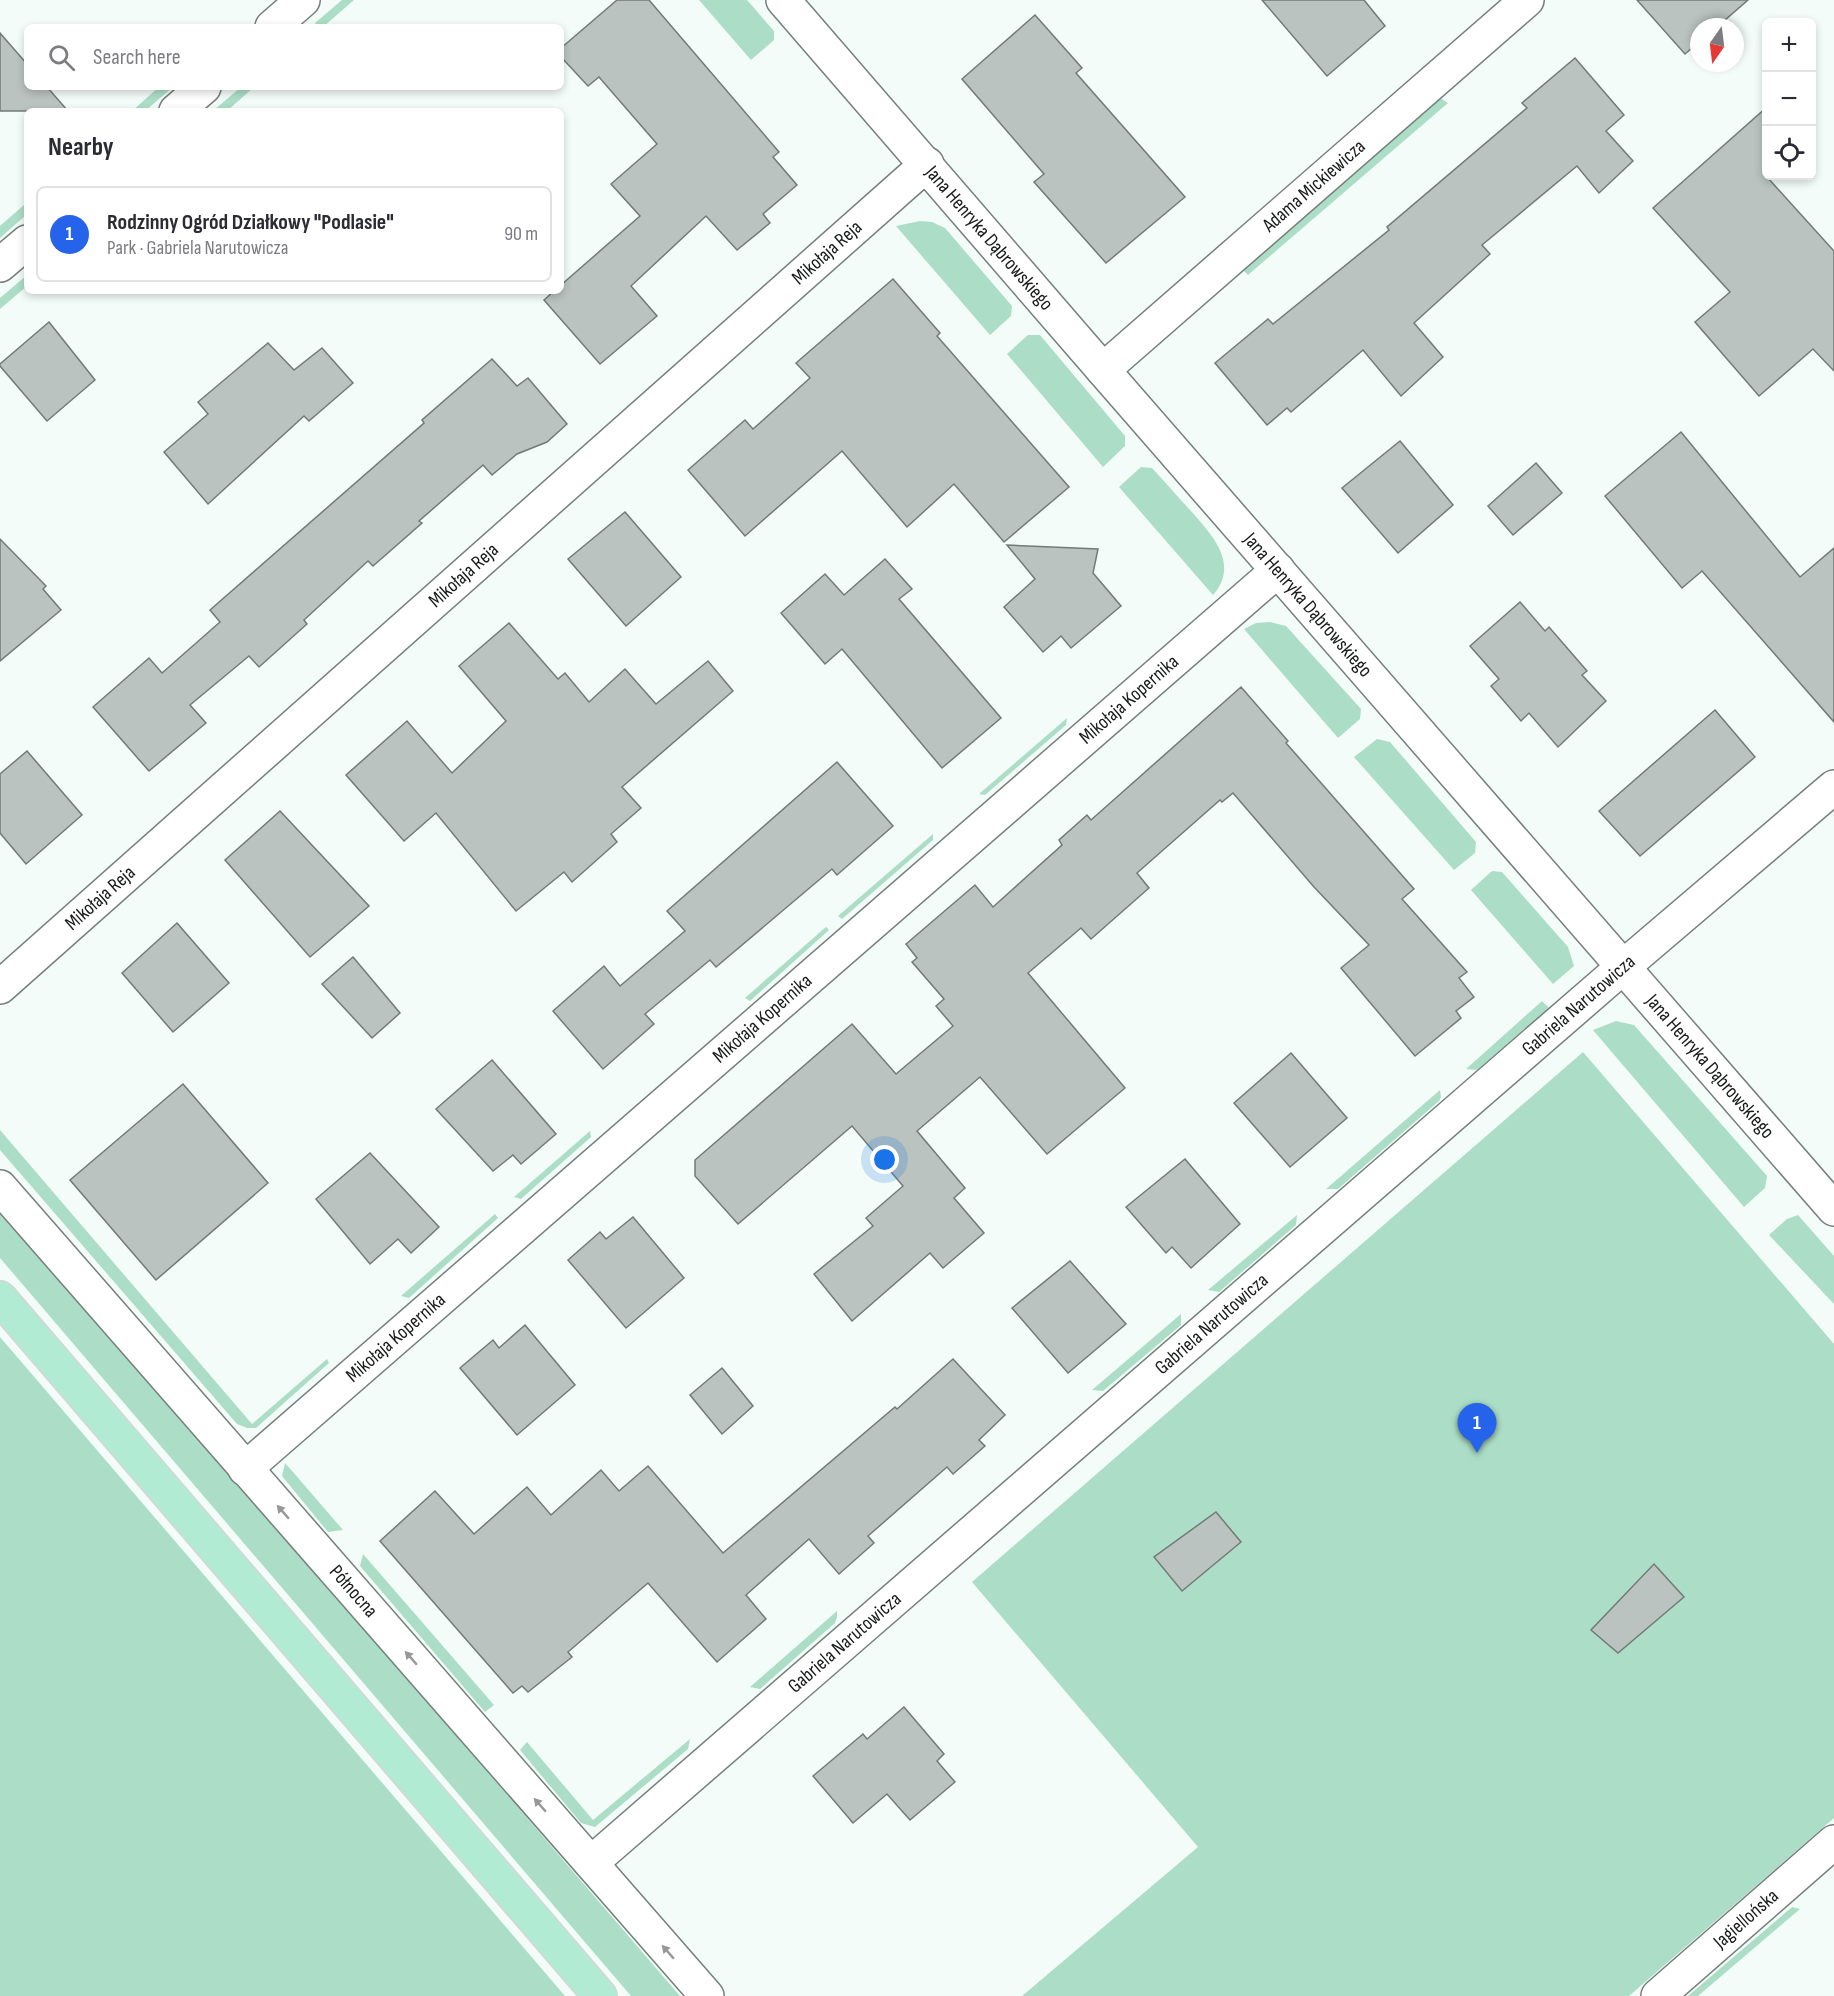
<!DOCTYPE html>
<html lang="en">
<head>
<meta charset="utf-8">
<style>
	body { margin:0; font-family:"Sofia Sans Condensed",sans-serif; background:#f7f7f7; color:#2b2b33 }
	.controls { position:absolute; right:18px; top:18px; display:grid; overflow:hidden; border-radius:9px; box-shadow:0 3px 9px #0003 }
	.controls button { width:54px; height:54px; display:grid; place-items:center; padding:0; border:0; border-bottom:2px solid #e1e1e2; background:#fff; color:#2b2b33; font:30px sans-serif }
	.compass { position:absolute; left:1690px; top:18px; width:54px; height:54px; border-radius:50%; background:#fff; box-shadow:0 3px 9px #0003; rotate:194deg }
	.you { position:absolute; left:885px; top:1160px; width:21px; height:21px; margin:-15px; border:4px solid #fff; border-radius:50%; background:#1a73e8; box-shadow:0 0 0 9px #1a73e833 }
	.badge { display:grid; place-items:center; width:39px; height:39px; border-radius:50%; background:#2563eb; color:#fff; font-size:20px; font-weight:700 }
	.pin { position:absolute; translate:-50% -50px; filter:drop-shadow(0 2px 3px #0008) }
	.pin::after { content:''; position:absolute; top:32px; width:21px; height:18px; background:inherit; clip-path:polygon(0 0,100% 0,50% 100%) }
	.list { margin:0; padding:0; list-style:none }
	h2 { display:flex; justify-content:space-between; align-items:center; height:78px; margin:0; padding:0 24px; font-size:26px }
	h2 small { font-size:20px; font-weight:400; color:#7c7c81 }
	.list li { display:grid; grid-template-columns:39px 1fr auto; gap:18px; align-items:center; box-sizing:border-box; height:96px; margin:0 12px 12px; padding:0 12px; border:2px solid #e1e1e2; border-radius:9px }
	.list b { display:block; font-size:22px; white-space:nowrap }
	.list p { margin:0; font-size:20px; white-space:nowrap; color:#7c7c81 }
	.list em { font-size:20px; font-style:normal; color:#7c7c81 }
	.icon { flex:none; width:33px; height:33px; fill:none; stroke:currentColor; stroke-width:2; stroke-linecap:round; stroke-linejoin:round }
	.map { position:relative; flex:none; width:1834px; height:1996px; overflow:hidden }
	.search { position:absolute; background:#fff; box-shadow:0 3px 9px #0003; left:24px; top:24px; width:540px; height:66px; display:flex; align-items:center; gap:15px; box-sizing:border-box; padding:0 21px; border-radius:9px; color:#7c7c81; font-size:22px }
	.panel { position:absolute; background:#fff; box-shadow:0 3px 9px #0003; left:24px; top:108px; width:540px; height:186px; border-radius:9px }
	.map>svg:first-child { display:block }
	.green { fill:#acdec7 }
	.building { fill:#bac3bf; stroke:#727b77; stroke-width:1.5 }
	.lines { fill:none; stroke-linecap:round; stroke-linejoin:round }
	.minor-casing { stroke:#767f7b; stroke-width:36 }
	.major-casing { stroke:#d5d6d6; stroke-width:36 }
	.minor { stroke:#fff; stroke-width:33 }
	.major { stroke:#b2ebd4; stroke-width:33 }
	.oneway { fill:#979898 }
	.labels { text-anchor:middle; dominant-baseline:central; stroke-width:4.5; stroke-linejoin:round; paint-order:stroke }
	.street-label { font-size:20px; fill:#181b1a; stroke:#f3fcf8 }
</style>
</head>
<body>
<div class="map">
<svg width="1834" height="1996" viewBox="0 0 1834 1996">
	<rect width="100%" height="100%" fill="#f3fcf8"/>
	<g class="green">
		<polygon points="342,0 354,0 323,27 318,27 315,23"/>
		<polygon points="699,0 747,0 774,31 774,40 751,60"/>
		<polygon points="159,87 173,87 145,111 132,111"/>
		<polygon points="241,87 254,87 227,111 213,111"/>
		<polygon points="1440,98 1448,103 1248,275 1241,268"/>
		<polygon points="25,204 25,216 0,238 0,226"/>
		<polygon points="920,221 932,222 945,228 1012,306 1011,316 990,335 896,226"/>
		<polygon points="27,275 27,286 0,309 0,298"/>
		<polygon points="1028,335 1040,335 1125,436 1125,446 1103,467 1007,354"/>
		<path d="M1141,467L1152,468C1165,482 1177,496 1190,510C1210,533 1241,563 1213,595L1119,487Z"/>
		<polygon points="1270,622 1286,626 1361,709 1360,719 1338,738 1244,629 1256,623"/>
		<polygon points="1067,718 1066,725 985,795 979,794"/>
		<polygon points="1377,739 1390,742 1476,842 1475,853 1454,870 1354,757"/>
		<polygon points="933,834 933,840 842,919 838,916"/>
		<polygon points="1492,871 1502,872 1568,947 1574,966 1553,984 1471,890"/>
		<polygon points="826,927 829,930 750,1001 745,998"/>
		<polygon points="1542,1001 1549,1008 1477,1070 1466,1069"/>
		<polygon points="1616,1021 1634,1025 1767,1176 1765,1188 1744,1207 1593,1030"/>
		<polygon points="1583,1052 1834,1344 1834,1818 1629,1996 1022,1996 1198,1847 972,1582"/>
		<polygon points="1440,1090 1441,1097 1439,1101 1338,1189 1326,1189"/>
		<polygon points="0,1130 252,1424 327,1359 329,1363 256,1428 247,1428 237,1424 0,1150"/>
		<polygon points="590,1131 591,1137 521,1199 514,1197"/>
		<polygon points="0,1204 680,1996 631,1996 0,1258"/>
		<polygon points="495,1214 498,1218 409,1298 401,1296"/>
		<polygon points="1297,1215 1296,1225 1219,1292 1208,1290"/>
		<polygon points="1798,1215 1834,1256 1834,1304 1769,1235 1787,1219"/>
		<polygon points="1181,1314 1181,1325 1103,1391 1092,1390"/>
		<polygon points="0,1337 565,1996 0,1996"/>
		<polygon points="285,1463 293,1472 343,1530 328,1532 282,1476"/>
		<polygon points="363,1554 494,1705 485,1712 360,1566"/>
		<polygon points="837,1611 837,1617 835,1623 760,1689 750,1687"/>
		<polygon points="690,1739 688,1749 595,1827 581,1823 520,1750 527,1742 593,1820"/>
		<polygon points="1792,1907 1800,1909 1698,1996 1688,1996"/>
	</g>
	<g class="building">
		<polygon points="617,0 649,0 779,152 773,157 797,185 763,214 770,223 737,250 706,216 631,286 657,316 600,364 544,300 554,291 561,291 561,285 640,216 611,184 657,144 599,77 588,86 561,57 561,48"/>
		<polygon points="1262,0 1364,0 1385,26 1327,76"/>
		<polygon points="1637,0 1748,0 1717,27 1699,27 1699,42 1685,54"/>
		<polygon points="1035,15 1082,68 1076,73 1185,197 1106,263 1034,182 1044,174 962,79"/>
		<polygon points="0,33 27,64 27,87 47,87 68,111 0,111"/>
		<polygon points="1575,58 1624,115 1606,131 1633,161 1599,193 1577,166 1482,245 1490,254 1414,323 1443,357 1401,396 1363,350 1291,412 1287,408 1267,425 1215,363 1268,319 1273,324 1389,230 1387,227 1527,108 1522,103"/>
		<polygon points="1767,107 1767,177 1834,251 1834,371 1813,349 1759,396 1695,322 1730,292 1653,208"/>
		<polygon points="893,279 940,333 937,336 1069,487 1004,542 954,484 907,527 842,451 745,536 688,470 745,420 753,429 810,378 796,363"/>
		<polygon points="49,322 95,380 47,421 0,366 0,364"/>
		<polygon points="268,343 294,370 322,348 353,383 309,421 304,416 208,504 164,452 208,414 198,402"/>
		<polygon points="492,359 517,386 528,378 567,424 547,442 517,454 492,475 483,465 419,521 422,523 373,566 368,561 304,620 307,624 259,667 249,656 190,705 206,723 149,771 93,707 149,658 162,673 220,622 210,610 424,423 422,420"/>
		<polygon points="1681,432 1800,577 1834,548 1834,722 1702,571 1682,588 1605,496"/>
		<polygon points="1400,441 1453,505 1398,553 1342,488"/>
		<polygon points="1536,463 1562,493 1513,535 1488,506"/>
		<polygon points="625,512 681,577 626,626 568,559"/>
		<polygon points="0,539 46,586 43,589 61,610 0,661"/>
		<polygon points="1007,545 1098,549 1093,573 1121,606 1071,648 1061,636 1043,652 1004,607 1035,579"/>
		<polygon points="885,559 912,589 899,599 1001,718 942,768 842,649 825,664 781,613 825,574 844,595"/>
		<polygon points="1520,602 1545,631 1549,627 1587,671 1582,675 1606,701 1558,747 1529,713 1521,721 1491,686 1499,679 1470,646"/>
		<polygon points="509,623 558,679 565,673 589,702 625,669 656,704 708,661 733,691 622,787 641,808 611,834 617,842 572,882 564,872 516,911 436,813 404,841 346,775 407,721 452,773 506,721 459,666"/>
		<polygon points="1241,687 1288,741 1286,743 1414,889 1402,899 1467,972 1459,978 1474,997 1456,1011 1461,1018 1415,1056 1341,968 1369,945 1314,887 1233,793 1222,802 1220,800 1137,873 1149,888 1091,939 1081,928 1028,973 1125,1088 1047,1154 980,1077 917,1131 965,1188 954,1198 984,1233 943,1268 930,1253 852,1321 814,1274 873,1226 866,1218 903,1186 852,1126 738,1224 695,1176 695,1160 852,1024 896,1074 953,1026 936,1006 944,999 912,962 917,958 906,944 975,885 993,907 1062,845 1059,840 1087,815 1091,820"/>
		<polygon points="1715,710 1755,757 1640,856 1599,811"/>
		<polygon points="27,751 82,815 26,864 0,833 0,774"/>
		<polygon points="837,762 893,826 837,875 832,869 716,967 710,960 645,1014 654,1024 603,1069 553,1011 604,966 620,986 685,931 667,911"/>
		<polygon points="280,811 369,906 310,957 225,860"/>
		<polygon points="177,923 229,983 173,1032 122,973"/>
		<polygon points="353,957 400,1013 372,1038 322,984"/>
		<polygon points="1291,1053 1347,1118 1290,1167 1234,1103"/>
		<polygon points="492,1060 556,1134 521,1164 513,1155 493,1171 436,1109"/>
		<polygon points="183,1084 268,1183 156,1280 70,1180"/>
		<polygon points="370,1153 439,1227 411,1253 398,1239 370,1264 316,1199"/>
		<polygon points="1185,1159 1240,1224 1191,1268 1172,1247 1166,1253 1126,1207"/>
		<polygon points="633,1217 684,1278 626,1328 568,1260 600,1232 606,1239"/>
		<polygon points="1070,1261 1126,1324 1068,1373 1012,1308"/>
		<polygon points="525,1325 575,1385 517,1435 460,1368 493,1340 499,1348"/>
		<polygon points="953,1359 1005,1415 979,1440 985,1446 953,1474 947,1467 868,1536 874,1543 839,1574 809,1539 746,1595 766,1619 717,1662 648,1583 568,1652 572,1657 528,1692 522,1686 513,1693 380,1541 435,1491 474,1534 527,1487 551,1515 601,1470 619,1491 648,1466 723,1553 895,1407 897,1409"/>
		<polygon points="722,1368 753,1406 722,1434 690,1395"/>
		<polygon points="1216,1512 1241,1542 1182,1591 1154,1557"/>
		<polygon points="1654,1564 1684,1597 1618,1653 1591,1630"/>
		<polygon points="904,1707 944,1754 937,1761 955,1782 910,1820 887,1794 853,1823 813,1776 863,1734 867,1739"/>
	</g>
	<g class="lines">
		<defs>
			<g id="minor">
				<path id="s1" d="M783,0L1103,370L1834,1209"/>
				<polyline points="272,27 303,0"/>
				<polyline points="176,111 204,87"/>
				<polyline points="0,265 27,242"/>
				<path id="s2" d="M1103,370L1527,0"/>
				<path id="s3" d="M0,987L927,164"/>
				<path id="s4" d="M0,1187L707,1996"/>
				<path id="s5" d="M245,1469L1278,570"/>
				<path id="s6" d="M591,1863L1623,967L1834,787"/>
				<path id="s7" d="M1658,1996L1834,1842"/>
			</g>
			<polyline id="major" points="0,1298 600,1996"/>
		</defs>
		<use href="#minor" class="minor-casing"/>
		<use href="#major" class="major-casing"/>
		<use href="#minor" class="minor"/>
		<use href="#major" class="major"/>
	</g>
	<defs><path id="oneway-solid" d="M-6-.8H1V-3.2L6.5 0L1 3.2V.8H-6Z" transform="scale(1.5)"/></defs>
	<g class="oneway">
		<use href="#oneway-solid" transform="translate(283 1512) rotate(-131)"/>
		<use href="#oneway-solid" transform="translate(411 1658) rotate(-131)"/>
		<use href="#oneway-solid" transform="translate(540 1805) rotate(-131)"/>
		<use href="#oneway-solid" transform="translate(668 1952) rotate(-131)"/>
	</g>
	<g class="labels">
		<g class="street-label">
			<text stroke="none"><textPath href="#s2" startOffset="280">Adama Mickiewicza</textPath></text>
			<text stroke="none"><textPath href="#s1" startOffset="315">Jana Henryka Dąbrowskiego</textPath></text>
			<text stroke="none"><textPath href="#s3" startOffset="1106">Mikołaja Reja</textPath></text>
			<text stroke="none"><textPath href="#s3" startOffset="620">Mikołaja Reja</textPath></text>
			<text stroke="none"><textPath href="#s1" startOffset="801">Jana Henryka Dąbrowskiego</textPath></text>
			<text stroke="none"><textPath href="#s5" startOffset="1172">Mikołaja Kopernika</textPath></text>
			<text stroke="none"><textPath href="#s3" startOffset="134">Mikołaja Reja</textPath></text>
			<text stroke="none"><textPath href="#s6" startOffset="1308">Gabriela Narutowicza</textPath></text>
			<text stroke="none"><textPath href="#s5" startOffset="686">Mikołaja Kopernika</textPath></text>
			<text stroke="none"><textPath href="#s1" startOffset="1413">Jana Henryka Dąbrowskiego</textPath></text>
			<text stroke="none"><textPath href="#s6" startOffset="822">Gabriela Narutowicza</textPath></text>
			<text stroke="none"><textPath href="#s5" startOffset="200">Mikołaja Kopernika</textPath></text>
			<text stroke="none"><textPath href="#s4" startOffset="537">Północna</textPath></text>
			<text stroke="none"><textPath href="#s6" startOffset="336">Gabriela Narutowicza</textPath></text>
			<text stroke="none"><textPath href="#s7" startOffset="117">Jagiellońska</textPath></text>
		</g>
	</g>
</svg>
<div class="controls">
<button>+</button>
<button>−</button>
<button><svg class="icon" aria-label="locate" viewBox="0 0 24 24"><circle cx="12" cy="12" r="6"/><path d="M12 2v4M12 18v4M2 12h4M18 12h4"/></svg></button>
</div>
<svg class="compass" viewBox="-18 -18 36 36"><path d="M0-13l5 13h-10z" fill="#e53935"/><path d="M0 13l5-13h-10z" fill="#7c7c81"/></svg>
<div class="you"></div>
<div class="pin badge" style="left:1477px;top:1453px">1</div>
<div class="search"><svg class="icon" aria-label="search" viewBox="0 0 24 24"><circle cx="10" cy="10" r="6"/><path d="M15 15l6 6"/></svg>Search here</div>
<section class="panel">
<h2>Nearby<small></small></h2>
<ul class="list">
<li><span class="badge">1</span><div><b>Rodzinny Ogród Działkowy &quot;Podlasie&quot;</b><p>Park · Gabriela Narutowicza</p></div><em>90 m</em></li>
</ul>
</section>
</div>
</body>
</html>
